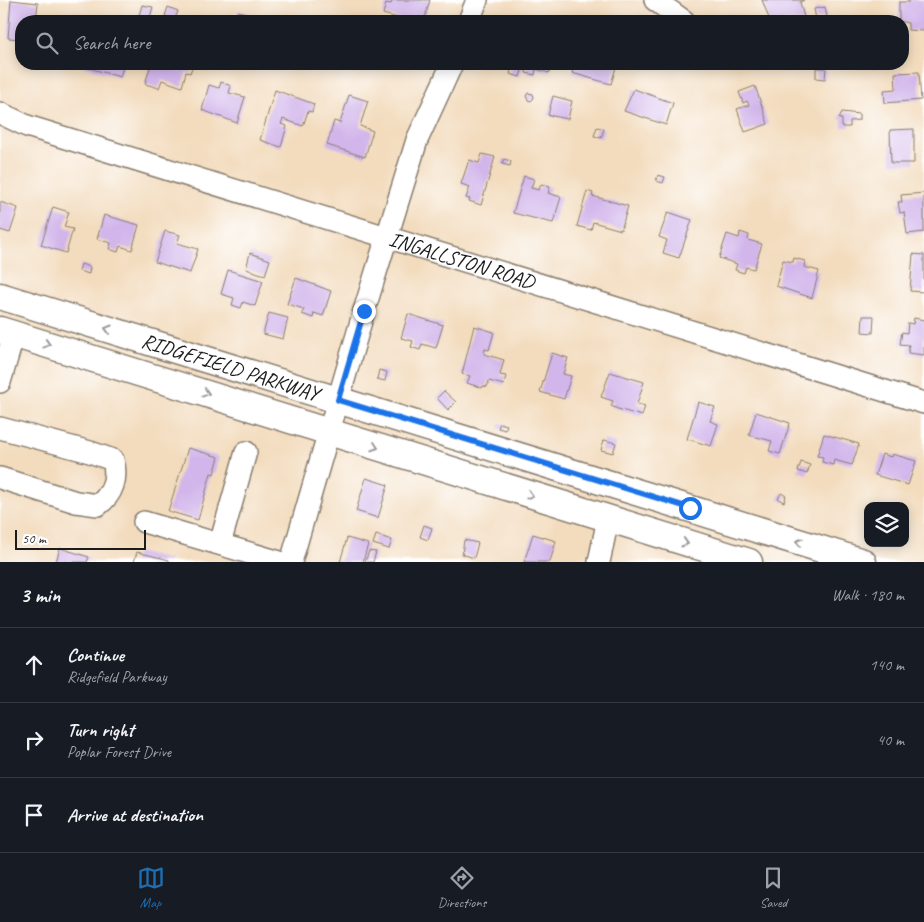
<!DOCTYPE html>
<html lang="en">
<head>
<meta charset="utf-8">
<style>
	body { margin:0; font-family:Caveat,sans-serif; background:#20242c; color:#f1f3f6 }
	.controls { position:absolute; right:15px; bottom:15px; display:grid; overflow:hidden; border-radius:10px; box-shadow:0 2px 12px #0003 }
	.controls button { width:45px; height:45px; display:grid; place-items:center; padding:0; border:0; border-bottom:1px solid #363941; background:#171b24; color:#f1f3f6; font:25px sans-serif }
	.scale { position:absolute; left:15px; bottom:12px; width:131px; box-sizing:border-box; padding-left:5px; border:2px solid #1c1c1c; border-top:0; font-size:14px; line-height:18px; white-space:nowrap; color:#1c1c1c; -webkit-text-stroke:4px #fff; paint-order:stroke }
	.stop { position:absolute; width:15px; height:15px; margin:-11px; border:4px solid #1a73e8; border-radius:50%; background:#fff }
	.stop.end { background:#1a73e8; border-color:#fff; box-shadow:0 1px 5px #0008 }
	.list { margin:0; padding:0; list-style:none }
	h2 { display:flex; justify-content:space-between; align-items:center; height:65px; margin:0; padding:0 20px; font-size:21px }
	h2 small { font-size:16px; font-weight:400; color:#9ea1a6 }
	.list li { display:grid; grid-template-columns:32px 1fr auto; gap:15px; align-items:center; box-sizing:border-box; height:75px; padding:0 20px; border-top:1px solid #363941 }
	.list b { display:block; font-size:19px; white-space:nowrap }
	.list p { margin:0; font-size:16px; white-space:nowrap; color:#9ea1a6 }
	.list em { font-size:16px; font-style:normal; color:#9ea1a6 }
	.icon { flex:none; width:28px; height:28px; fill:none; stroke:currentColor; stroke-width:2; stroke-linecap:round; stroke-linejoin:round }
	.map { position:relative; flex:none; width:924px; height:562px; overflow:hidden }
	.search { position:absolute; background:#171b24; box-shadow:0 2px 12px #0003; left:15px; right:15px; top:15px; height:55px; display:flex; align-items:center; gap:12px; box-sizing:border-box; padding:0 18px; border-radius:20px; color:#9ea1a6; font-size:19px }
	.sheet { height:290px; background:#171b24 }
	nav { display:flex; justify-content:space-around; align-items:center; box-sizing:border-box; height:70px; border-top:1px solid #363941; background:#171b24; font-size:14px; color:#9ea1a6 }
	nav a { display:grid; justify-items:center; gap:2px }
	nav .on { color:#1f6fb2 }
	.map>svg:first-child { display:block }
	.building { fill:#d2b6eb }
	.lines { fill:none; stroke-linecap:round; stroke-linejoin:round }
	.minor-casing { stroke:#887c6d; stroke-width:24 }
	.major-casing { stroke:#887c6d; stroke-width:29 }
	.minor { stroke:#fff; stroke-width:21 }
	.major { stroke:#fff; stroke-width:26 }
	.oneway { stroke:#999 }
	.route { stroke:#1a73e8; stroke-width:6 }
	.labels { text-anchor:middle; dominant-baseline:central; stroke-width:5; stroke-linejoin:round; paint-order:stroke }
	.street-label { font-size:21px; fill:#1c1c1c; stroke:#fff }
</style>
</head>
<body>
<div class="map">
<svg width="924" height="562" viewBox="0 0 924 562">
	<rect width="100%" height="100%" fill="#fff"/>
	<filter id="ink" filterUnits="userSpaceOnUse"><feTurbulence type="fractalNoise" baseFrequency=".02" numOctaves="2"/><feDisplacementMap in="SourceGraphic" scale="10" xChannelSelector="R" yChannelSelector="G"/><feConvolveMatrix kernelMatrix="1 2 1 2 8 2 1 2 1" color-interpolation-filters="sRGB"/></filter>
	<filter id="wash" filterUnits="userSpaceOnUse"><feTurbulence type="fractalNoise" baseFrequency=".0096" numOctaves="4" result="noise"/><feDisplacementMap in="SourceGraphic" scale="20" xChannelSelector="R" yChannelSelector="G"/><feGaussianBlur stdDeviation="1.12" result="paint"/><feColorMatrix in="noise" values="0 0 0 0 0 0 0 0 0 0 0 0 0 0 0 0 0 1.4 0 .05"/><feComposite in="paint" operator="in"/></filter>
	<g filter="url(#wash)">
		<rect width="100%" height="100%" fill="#f3dcbe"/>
		<g id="blocks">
			<g class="building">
				<polygon points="11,0 38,3 36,21 21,21 21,39 8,38"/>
				<polygon points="392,0 430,0 424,21 409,21 383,14 386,3 391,4"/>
				<polygon points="762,0 804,0 800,2 805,21 770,21"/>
				<polygon points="909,0 924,0 924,31 908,30 908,23 899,21 899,2 909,2"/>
				<polygon points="142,5 153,7 149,21 138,19"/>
				<polygon points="168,7 178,11 175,19 165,16"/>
				<polygon points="825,7 827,17 816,19 814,9"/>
				<polygon points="238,11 250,14 248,21 235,21"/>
				<polygon points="83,64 124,64 120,77 82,66"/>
				<polygon points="151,64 190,64 193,65 190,73 186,72 182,87 162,80 159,88 145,84"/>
				<polygon points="513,64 551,64 549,73 536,69 535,75 526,73 527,68 523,67 520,77 510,74"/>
				<polygon points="575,64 579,65 617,64 611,84 572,73"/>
				<rect x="857" y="64" width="18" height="2"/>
				<polygon points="816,68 826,68 825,79 816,78"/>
				<polygon points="919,72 921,100 885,103 884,90 896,89 895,73"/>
				<polygon points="221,82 231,86 229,93 245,97 237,123 202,110 209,85 219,88"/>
				<polygon points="755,86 768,124 745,132 737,109 749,105 747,101 743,103 739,92"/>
				<polygon points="634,89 673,103 666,125 624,111"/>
				<polygon points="275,90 314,104 312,112 308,111 303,126 283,119 281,124 287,126 281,147 260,140"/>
				<polygon points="528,93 533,94 534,98 531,101 528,100 526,96"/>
				<polygon points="349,95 368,101 360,126 373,131 365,157 327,145 334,121 340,123"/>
				<polygon points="553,96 572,101 568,119 548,115"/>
				<polygon points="842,112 859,114 859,120 850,121 850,127 842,127 842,119 839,119"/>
				<polygon points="597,127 604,129 601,138 594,136"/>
				<polygon points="914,129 914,163 891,163 890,130"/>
				<polygon points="482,154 495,157 481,205 469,201 470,199 466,198 470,187 461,184 469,160 479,163"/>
				<polygon points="504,159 511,161 510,166 502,164"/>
				<polygon points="658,175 665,177 663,183 656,181"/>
				<polygon points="524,176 534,179 531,188 539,190 541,184 550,187 548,193 561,197 553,223 513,213"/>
				<polygon points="587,191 593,193 592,196 628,206 621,230 593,222 591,230 577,226"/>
				<polygon points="924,193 924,232 907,234 904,212 900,213 898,202 902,202 901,195"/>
				<polygon points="0,202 18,208 10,233 0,230"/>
				<polygon points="53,207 69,212 64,227 73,229 66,253 41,245"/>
				<polygon points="668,212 692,220 679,258 663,253 667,240 659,237"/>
				<polygon points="104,215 139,225 132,250 120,246 118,252 109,249 111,243 97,239"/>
				<polygon points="165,231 180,235 177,243 198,249 190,273 155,262"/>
				<polygon points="740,232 749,235 748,240 762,244 754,269 746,267 744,273 735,270 737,264 719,258 727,234 739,238"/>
				<polygon points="250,253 270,260 265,275 246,269"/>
				<polygon points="913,254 924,255 924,292 910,291"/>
				<polygon points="794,258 805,261 804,267 819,271 812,298 776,286 783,260 793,262"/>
				<polygon points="81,264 90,267 89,274 79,271"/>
				<polygon points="228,270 263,281 255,306 243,302 241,308 232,305 234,298 221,294"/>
				<polygon points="296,278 331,291 323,316 314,313 313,318 302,314 304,309 287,304"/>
				<polygon points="269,313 288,318 283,339 263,334"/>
				<polygon points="408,314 443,325 436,348 422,344 420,350 411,347 413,341 401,338"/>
				<polygon points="863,316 874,316 873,333 862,332"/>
				<polygon points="914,318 924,320 924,355 908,353 909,345 900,344 902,332 907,333 908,323 913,324"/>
				<polygon points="474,326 494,332 489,350 485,349 484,354 504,360 500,375 506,376 504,385 489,381 487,387 483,386 482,388 467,383 470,376 462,374"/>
				<polygon points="552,353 568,358 563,374 571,376 564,399 540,392"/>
				<polygon points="379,370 387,372 385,381 377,379"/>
				<polygon points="610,372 644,382 637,404 645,406 642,416 618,409 611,406 613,401 601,397"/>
				<polygon points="444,391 456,402 448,410 437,398"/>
				<polygon points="698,402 715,407 710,421 718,424 711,446 687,439"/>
				<polygon points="756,412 790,423 780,454 769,451 772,441 749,435"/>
				<polygon points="500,423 507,425 505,430 498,428"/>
				<polygon points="824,434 859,444 852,465 834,460 833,465 822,462 823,457 817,456"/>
				<polygon points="604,440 616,443 613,453 601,450"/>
				<polygon points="188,448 219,457 214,474 211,473 198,520 168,511"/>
				<polygon points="882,454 891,457 892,454 916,461 908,485 875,475"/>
				<polygon points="801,462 810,465 807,474 798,471"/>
				<polygon points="366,478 388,485 378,518 356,511"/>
				<polygon points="781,493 786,496 784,502 778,499"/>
				<polygon points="424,525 432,528 428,540 420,537"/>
				<polygon points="533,534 556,541 550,562 524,562"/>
				<polygon points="376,535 392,540 389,549 373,544"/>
				<polygon points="347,538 368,544 363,562 340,562"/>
				<polygon points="464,540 478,543 474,558 462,554"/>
				<polygon points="60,548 89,557 87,562 56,562"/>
				<polygon points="369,551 376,552 373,562 365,562"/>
				<polygon points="137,552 169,560 169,562 134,562"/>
			</g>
		</g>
	</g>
	<g filter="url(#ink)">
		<use href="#blocks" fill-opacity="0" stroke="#887c6d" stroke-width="1"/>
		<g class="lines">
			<defs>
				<g id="minor">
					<polyline points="655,0 684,21"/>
					<polyline points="469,21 477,0"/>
					<path id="s1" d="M0,113L27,126L924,403"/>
					<polyline points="0,382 14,334"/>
					<path d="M0,428L90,452L113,460C118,478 113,494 98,505L76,502L0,478"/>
					<polyline points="144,522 280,562"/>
					<polyline points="220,544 246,452"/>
					<polyline points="291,562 364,311 417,140 452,64"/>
					<polyline points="599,562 608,519"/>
				</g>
				<g id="major">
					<path id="s2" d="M0,296L863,562"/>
					<polyline points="0,330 749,562"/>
				</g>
			</defs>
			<use href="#minor" class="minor-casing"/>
			<use href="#major" class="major-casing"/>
			<use href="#minor" class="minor"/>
			<use href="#major" class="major"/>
		</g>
		<defs><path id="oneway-chevron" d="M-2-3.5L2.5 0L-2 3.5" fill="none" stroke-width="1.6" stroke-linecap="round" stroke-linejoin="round" transform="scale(1.25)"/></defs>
		<g class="oneway">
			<use href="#oneway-chevron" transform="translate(108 329) rotate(-163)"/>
			<use href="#oneway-chevron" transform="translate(47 344) rotate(17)"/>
			<use href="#oneway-chevron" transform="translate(206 393) rotate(17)"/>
			<use href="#oneway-chevron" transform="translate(375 447) rotate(19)"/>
			<use href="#oneway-chevron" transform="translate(530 495) rotate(17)"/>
			<use href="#oneway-chevron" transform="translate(799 542) rotate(-163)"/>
			<use href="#oneway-chevron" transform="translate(685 543) rotate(17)"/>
		</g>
	</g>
	<g class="lines" filter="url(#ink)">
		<polyline class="route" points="364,311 338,400 690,508"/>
	</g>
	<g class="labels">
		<g class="street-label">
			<text stroke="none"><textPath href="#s1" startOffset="485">INGALLSTON ROAD</textPath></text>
			<text stroke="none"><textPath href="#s2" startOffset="241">RIDGEFIELD PARKWAY</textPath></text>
		</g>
	</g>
</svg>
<div class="controls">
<button><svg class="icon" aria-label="layers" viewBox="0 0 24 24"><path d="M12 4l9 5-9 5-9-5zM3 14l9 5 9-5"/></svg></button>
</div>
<div class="scale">50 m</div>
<div class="stop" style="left:690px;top:508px"></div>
<div class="stop end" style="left:364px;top:311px"></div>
<div class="search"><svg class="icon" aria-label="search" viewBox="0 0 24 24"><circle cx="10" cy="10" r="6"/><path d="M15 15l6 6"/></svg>Search here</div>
</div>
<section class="sheet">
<h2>3 min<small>Walk · 180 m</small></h2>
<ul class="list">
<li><svg class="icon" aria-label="ahead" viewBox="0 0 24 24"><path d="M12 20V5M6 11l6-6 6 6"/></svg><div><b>Continue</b><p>Ridgefield Parkway</p></div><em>140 m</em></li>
<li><svg class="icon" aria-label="right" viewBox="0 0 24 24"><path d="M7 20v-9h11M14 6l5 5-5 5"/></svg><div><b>Turn right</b><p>Poplar Forest Drive</p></div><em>40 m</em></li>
<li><svg class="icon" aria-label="arrive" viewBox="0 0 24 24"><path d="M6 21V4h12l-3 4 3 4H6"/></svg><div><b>Arrive at destination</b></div></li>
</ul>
</section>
<nav>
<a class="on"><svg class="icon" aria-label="map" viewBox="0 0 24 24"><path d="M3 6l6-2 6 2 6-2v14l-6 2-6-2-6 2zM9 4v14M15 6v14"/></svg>Map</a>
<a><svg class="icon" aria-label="directions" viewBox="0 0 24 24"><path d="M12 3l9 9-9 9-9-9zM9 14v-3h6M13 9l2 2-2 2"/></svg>Directions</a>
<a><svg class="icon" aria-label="saved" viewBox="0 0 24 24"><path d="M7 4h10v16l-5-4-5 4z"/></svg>Saved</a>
</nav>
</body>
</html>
